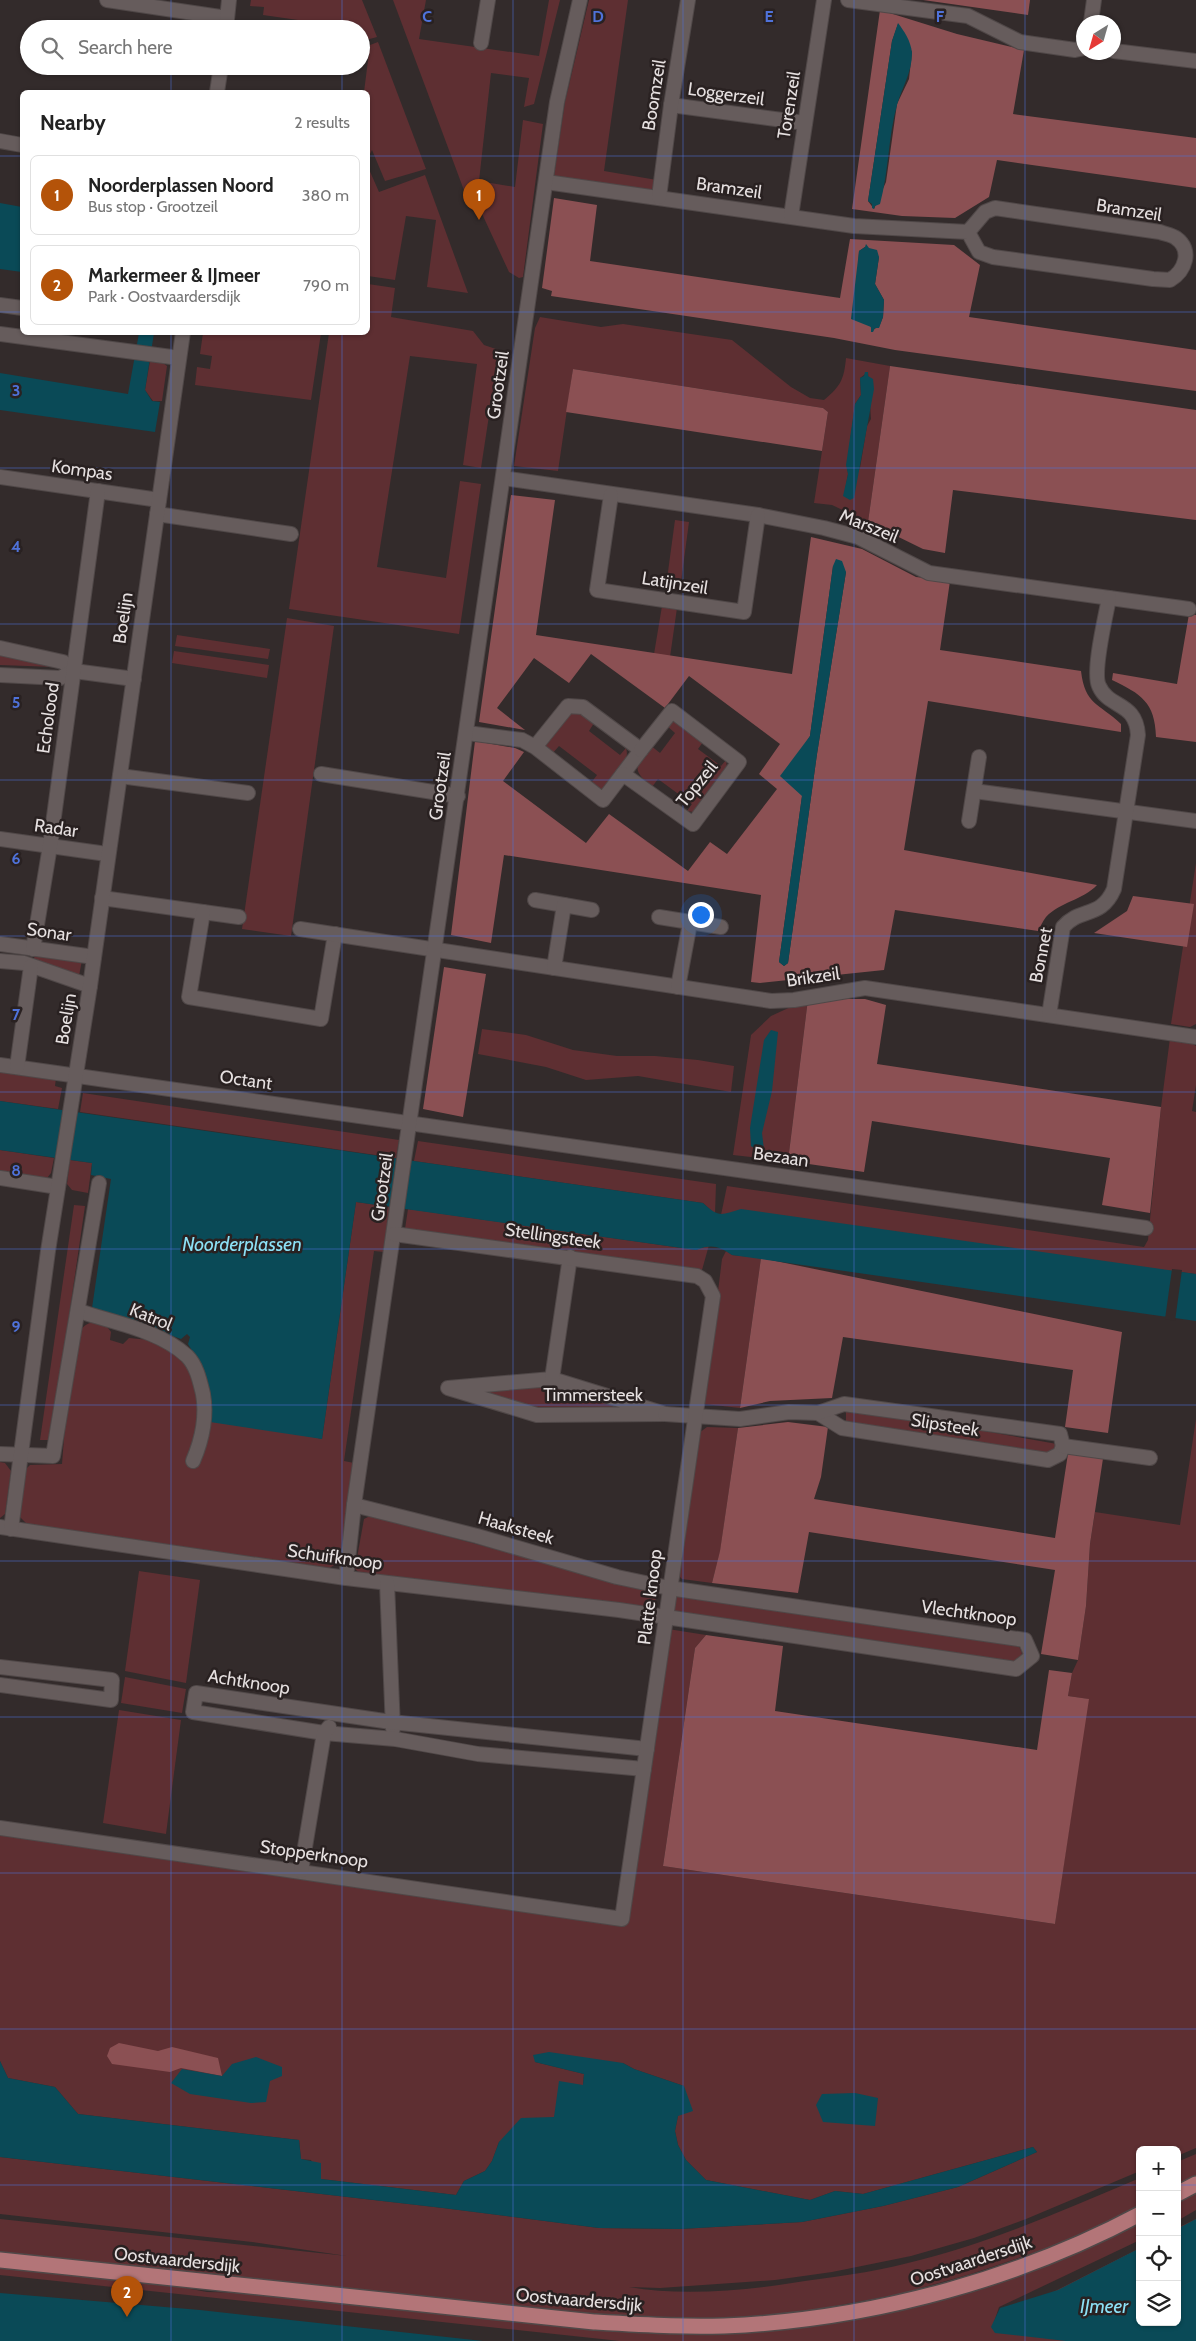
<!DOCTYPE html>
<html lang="en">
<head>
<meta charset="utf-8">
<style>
	body { margin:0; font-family:Cabin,sans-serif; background:#f6f6f6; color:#222 }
	.controls { position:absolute; right:15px; bottom:15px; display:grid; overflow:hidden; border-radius:8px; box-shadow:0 1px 4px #0004 }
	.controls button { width:45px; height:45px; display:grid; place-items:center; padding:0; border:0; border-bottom:1px solid #e0e0e0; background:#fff; color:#222; font:25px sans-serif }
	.compass { position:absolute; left:1076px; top:15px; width:45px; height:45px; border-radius:50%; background:#fff; box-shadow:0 1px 4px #0004; rotate:217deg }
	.you { position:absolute; left:700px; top:914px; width:18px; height:18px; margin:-12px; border:4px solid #fff; border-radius:50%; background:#1a73e8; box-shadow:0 0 0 8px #1a73e833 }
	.badge { display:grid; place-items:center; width:32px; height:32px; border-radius:50%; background:#b45309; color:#fff; font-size:16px; font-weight:700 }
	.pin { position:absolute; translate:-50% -41px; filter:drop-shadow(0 1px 2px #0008) }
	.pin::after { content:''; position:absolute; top:26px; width:18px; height:15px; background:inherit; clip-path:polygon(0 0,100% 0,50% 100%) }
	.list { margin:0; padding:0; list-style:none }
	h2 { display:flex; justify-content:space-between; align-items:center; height:65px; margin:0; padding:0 20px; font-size:21px }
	h2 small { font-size:16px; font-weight:400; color:#767676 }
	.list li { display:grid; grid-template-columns:32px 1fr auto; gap:15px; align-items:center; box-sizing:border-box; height:80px; margin:0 10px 10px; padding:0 10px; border:1px solid #e0e0e0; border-radius:8px }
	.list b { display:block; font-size:19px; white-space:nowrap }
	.list p { margin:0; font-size:16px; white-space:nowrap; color:#767676 }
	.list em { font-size:16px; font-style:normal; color:#767676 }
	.icon { flex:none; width:28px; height:28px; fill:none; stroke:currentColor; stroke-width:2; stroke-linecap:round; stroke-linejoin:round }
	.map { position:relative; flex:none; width:1196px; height:2341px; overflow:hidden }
	.search { position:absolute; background:#fff; box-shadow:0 1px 4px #0004; left:20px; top:20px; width:350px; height:55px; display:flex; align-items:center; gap:12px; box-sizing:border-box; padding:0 18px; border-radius:28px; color:#767676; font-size:19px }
	.panel { position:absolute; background:#fff; box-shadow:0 1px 4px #0004; left:20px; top:90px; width:350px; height:245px; border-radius:8px }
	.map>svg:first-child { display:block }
	.green { fill:#5e2f32; fill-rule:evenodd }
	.forest { fill:#8b5053; fill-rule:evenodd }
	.water { fill:#0a4a57 }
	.pier { fill:#332b2b }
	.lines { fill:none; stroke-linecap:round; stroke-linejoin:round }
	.minor-casing { stroke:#504848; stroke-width:16 }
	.major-casing { stroke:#504848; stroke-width:18 }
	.minor { stroke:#665c5c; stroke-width:14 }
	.major { stroke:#b37578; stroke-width:15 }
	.grid { fill:none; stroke:#4f72da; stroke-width:1; stroke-opacity:0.55 }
	.labels { text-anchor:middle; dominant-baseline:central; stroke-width:5; stroke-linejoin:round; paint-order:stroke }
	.street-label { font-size:18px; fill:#e6e0e0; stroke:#292121 }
	.water-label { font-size:19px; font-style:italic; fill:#8ce1f6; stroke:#292121 }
	.grid-label { font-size:16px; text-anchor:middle; font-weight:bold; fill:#4f72da; stroke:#292121; stroke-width:5; stroke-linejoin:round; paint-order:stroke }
</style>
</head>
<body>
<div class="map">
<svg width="1196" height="2341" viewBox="0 0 1196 2341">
	<rect width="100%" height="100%" fill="#332b2b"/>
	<g class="green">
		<polygon points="251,0 362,0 377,37 366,40 361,29 263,15 264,7 250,6"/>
		<polygon points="393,0 426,0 419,39 539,56 549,0 560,0 534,104 524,107 529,78 491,73 479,181 515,187 523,120 543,124 523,277 519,278 509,272 471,190 465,193"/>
		<polygon points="589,0 628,0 604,171 657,180 654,191 554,176 565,102"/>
		<polygon points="378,42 426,169 385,181 372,150 370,154 368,153 368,92 364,92 370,45"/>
		<polygon points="368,167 379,192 425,175 468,293 427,287 436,220 406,216 395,280 368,276"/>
		<polygon points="368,284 395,288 391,317 473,331 484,345 499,350 481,468 463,465 477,364 410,356 377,567 446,578 460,481 481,484 459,634 289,609 329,333 368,332"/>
		<path d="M540,317L601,327L623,324L732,340L791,387L810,398L824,400C841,386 844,379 846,358L890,366L868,522L832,505L814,503L828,412L823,408L573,369L558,471L514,466L535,328ZM868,372L871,419L867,426L860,468L844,496L848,474L847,465L855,404L861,395L860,378Z"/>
		<polygon points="203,333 321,333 311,400 195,385 197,367 210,369 212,356 200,354"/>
		<polygon points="150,361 163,363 167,366 162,401 153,401 145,390"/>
		<polygon points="675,520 689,522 681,582 667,579"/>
		<polygon points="662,606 677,608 670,657 654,654"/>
		<polygon points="287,618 334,626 291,936 242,929"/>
		<polygon points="177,635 270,649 268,659 175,646"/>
		<polygon points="174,651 269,665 267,678 172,663"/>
		<polygon points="0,654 54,667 0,665"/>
		<path d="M569,713H580L594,723L589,731L620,755L626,748C631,763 614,776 606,787L601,790L591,783L597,775L559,746L552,754L545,748L546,743Z"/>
		<path d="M669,722H676L703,742L698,749L721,766L726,760L727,768L693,812L687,811L692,804L658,779L652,787C631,769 635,767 650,745L660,753L675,733L666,725Z"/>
		<polygon points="1196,863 1196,1024 1190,1027 1171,1024"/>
		<polygon points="35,953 82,960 79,976 34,959"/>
		<polygon points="808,999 788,1161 733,1155 751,1035 771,1016"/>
		<polygon points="482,1029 526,1035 573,1050 617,1056 655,1056 698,1060 734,1066 731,1092 638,1076 586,1080 546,1067 478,1054"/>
		<polygon points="1170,1038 1190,1042 1196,1046 1196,1085 1192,1111 1196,1112 1196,1274 721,1215 727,1186 1144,1247 1148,1240 1161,1107"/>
		<polygon points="0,1070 56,1078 55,1086 62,1088 58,1109 0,1101"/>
		<polygon points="83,1093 399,1140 396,1158 80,1112"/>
		<polygon points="418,1141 716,1184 715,1214 703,1203 414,1161"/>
		<polygon points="0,1150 54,1158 51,1173 47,1178 0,1172"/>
		<polygon points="70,1160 92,1163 88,1193 72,1190 67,1184"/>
		<path d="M356,1202L391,1207L384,1252L374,1251L344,1461L354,1463L339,1562L328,1569L30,1527L20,1517L26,1469L30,1465L62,1464L65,1425L77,1335C85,1323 91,1320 105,1324L111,1332L110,1340L123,1344L129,1338L150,1340L167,1347L189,1365L202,1412L322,1439Z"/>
		<polygon points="74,1205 85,1206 51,1440 40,1440"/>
		<polygon points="408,1209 696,1250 709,1245 702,1270 405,1229"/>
		<polygon points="726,1251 732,1255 761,1258 740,1408 704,1404 722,1259"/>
		<polygon points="556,1384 642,1411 538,1409 466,1390"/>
		<polygon points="870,1411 1057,1444 1055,1449 1047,1453 862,1428 846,1422 846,1412"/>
		<path d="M1196,1419V2148L1177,2156V2150H1140V2171L1026,2219L974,2238L911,2256L832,2272L775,2280L660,2288L629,2287C680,2296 741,2291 792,2283C831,2277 870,2273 908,2263C988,2244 1064,2210 1140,2178V2207L1054,2246L971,2274L900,2294L786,2315L715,2319L598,2317L0,2253V2219L347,2256L252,2242L0,2214V2157L443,2208L599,2228L680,2229L802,2222L883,2206L958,2187L1037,2152L1033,2147L863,2194L835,2191L810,2200L706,2180L686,2160L678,2145L675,2131L684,2086L634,2069L623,2063L535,2062L584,2074L583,2085L554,2117L499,2142L492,2161L485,2171L464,2181L456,2195L321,2179L311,2160L301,2159L299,2140L78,2114L55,2087L8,2078L0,2061V1833L626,1922L668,1629L706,1635L695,1648L663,1866L1055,1924L1088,1699L1068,1696L1072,1673L1078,1660L1086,1606L1090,1544L1095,1512L1180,1525Z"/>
		<polygon points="707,1427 738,1428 720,1552 712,1583 682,1579 679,1576 699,1433"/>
		<polygon points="0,1462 5,1463 11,1471 5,1514 0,1518"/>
		<polygon points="370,1516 657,1592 654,1610 363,1576 355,1569 364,1519"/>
		<polygon points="139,1571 200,1580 186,1683 125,1671"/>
		<polygon points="679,1596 1018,1644 1022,1653 1020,1660 1014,1663 679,1614 672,1609 674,1598"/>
		<polygon points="125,1677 186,1689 182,1713 121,1703"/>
		<polygon points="119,1710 181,1720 166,1834 103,1823"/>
		<polygon points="1196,2154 1196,2177 1177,2187 1177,2162"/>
		<polygon points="1196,2193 1196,2210 1177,2221 1177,2202"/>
		<polygon points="1196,2219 1196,2341 620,2341 0,2275 0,2265 143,2280 207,2292 251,2293 744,2332 782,2330 856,2318 1140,2221 1140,2240 999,2307 994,2322 1140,2248 1140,2322 1177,2322 1177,2228"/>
	</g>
	<g class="forest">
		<polygon points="923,0 1030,0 1028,15"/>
		<path d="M880,10L957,34L1024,50L1013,114L1196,138V188L997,160L989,197L955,218L902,216L852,209ZM898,24L912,52L909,79L897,104L886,182L874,209L868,201L892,41Z"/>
		<path d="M554,198L597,205L590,261L840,298L850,239L954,245L980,265L969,317L1196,350V391L895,350L834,338L551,296L552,291L542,288ZM865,247L879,257L875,284L884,300L883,317L879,327L874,329L871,328L858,269L859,251Z"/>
		<polygon points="890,366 1196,410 1196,520 953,490 945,553 923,549 868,522"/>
		<polygon points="573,369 823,408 828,412 822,451 566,412"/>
		<path d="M511,495L555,500L536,635L792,674L811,537L862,549L916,577L950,581L940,650L1081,671C1085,705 1099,703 1121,724V732L928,701L904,850L1097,885C1083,900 1060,902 1046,917C1043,921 1040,927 1038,931L895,910L884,970L760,983L751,982L761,895L504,855L491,943L451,935L475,741L515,748L524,752L503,781L586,843L609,814L688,871L710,842L727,854L777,789L759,774L780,744L689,676L665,708L591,654L569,683L534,658L497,708L525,730L479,722ZM833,566L846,572L817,754L788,963L784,966L779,962L802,796L805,744L810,736Z"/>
		<path d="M1189,614L1196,615V742L1156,737C1155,702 1141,694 1112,680L1113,673L1177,684Z"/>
		<polygon points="1133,896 1194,904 1187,947 1094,933 1127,911"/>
		<polygon points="444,967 486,974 463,1117 423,1109"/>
		<polygon points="808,999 865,999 886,1005 877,1064 1161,1107 1150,1213 1102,1205 1110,1158 872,1121 864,1172 788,1161"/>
		<polygon points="761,1258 1122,1332 1108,1433 1065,1427 1073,1370 843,1337 832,1398 770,1401 740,1408"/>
		<polygon points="788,1422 828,1427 821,1477 814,1499 1055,1538 1069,1447 1104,1452 1090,1544 1086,1606 1078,1660 1041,1654 1055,1570 809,1532 798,1593 712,1583 720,1551 738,1428"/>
		<polygon points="706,1635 783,1646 775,1711 1037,1750 1049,1670 1072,1673 1068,1696 1089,1699 1055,1924 663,1866 695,1648"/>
		<polygon points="119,2043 158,2051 172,2047 218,2058 222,2076 181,2068 170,2072 112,2064 107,2056 110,2048"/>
	</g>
	<g class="water">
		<path d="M898,23C904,31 911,41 912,53C912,73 902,87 897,105C888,137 889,171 880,204L875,206L874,209L872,208V204L868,201L892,41Z"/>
		<polygon points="0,203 22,207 22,272 0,269"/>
		<polygon points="866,244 869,248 877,250 879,257 875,284 884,300 883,317 879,328 875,328 873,332 871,332 871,327 851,319 859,251 865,247"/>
		<polygon points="139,333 154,333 145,390 152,401 160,402 155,432 0,410 0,373 128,394"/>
		<polygon points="865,372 868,372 868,376 873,379 874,389 854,498 850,500 843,496 848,474 846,465 855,404 861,395 860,378 864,376"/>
		<polygon points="836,559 842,561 846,572 817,754 788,963 784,966 779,962 802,796 780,776 810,736 833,566"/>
		<polygon points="771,1030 778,1032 772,1091 762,1133 764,1150 760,1153 751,1146 750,1128 764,1040"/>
		<path d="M0,1101L703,1203C719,1218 721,1215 741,1209L1196,1274V1321L732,1255C718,1246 712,1244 696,1250L356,1202L322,1439L210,1422C215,1394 203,1367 188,1344L190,1337L187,1334L181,1339L92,1308L111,1179L91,1175L92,1163L0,1150Z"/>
		<polygon points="549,2052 623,2063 634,2069 684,2086 693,2111 678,2116 675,2131 678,2145 686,2160 706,2180 810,2200 835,2191 863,2194 1033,2147 1037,2152 958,2187 883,2206 802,2222 680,2229 599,2228 443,2208 0,2157 0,2061 8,2078 55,2087 78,2114 299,2140 301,2159 321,2163 321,2179 456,2195 464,2181 485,2171 492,2161 499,2142 521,2118 554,2117 559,2081 583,2085 584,2074 535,2062 533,2055"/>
		<polygon points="256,2057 282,2067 282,2076 270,2081 266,2102 251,2103 190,2094 171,2083 182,2069 222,2076 232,2064"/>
		<polygon points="855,2093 878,2098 875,2126 823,2122 816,2105 822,2094"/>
		<polygon points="1196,2219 1196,2341 1066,2341 995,2333 991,2327 1000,2308 1058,2290 1140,2248 1140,2322 1177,2322 1177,2229"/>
		<polygon points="0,2293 200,2310 483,2341 0,2341"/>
	</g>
	<polygon class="pier" points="1172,1269 1182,1270 1175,1321 1165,1319"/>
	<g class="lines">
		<defs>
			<g id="minor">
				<polyline points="107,0 227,18"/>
				<polyline points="848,0 968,16 1020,42 1075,50 1084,48"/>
				<polyline points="1091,22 1094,0"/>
				<polyline points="226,29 229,0"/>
				<polyline points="481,43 488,0"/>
				<polyline points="1114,51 1196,61"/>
				<polyline points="217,92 221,66"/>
				<polyline points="671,105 805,123"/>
				<polyline points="0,141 22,145"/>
				<path d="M546,182L854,226L968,232L985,212L995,208L1160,232C1165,234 1172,235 1176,238C1193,250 1185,271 1170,280L1153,279L993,257L979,252L968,232"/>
				<polyline points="659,197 671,105 688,0"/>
				<polyline points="791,216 824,0"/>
				<polyline points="0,305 22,308"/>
				<polyline points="0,334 179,358"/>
				<polyline points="0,477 159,500"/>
				<polyline points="503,478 758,515 824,528 858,537 929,573 1189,609"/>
				<polyline points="611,495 597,590 744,612 758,515"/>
				<polyline points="157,514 291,534"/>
				<polyline points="0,648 63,662 74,671"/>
				<polyline points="0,675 60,678 74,671 134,679"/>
				<polyline points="467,733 522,740 535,747 603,800 641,750 583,707 568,706 535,747"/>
				<polyline points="321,774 458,796"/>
				<polyline points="623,774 693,824 739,762 672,711 641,750"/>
				<polyline points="120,776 248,793"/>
				<polyline points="974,791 1196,821"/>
				<polyline points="969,821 979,757"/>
				<polyline points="0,839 107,854"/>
				<polyline points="102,898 239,917"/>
				<polyline points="535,900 564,905"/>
				<polyline points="203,912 189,997 321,1019 335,934"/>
				<polyline points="659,917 721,927"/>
				<polyline points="300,929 771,1001 794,1000 865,988 1196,1037"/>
				<polyline points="0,944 94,957"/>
				<polyline points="33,949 50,846 98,491"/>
				<polyline points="0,961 24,963 90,986"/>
				<polyline points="554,968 564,905 592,910"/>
				<polyline points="678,987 690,923"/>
				<path d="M1049,1015L1063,927C1080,907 1101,919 1114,889L1138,735C1136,701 1109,709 1099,686C1092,672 1106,615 1109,598"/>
				<polyline points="0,1065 1146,1228"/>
				<polyline points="17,1067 31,966"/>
				<polyline points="0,1178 58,1187"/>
				<path d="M79,1311C114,1323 159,1330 187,1356C197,1366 200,1382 203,1394C207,1417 202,1440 193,1461"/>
				<polygon points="552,1379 665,1414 537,1415 448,1388"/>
				<polyline points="552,1379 570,1257"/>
				<polyline points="818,1413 842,1428 1048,1460 1060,1454 1063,1446"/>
				<polyline points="665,1414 740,1419 789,1412 818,1413 844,1404 1060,1434 1063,1446 1150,1458"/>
				<polyline points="0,1454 53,1456 99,1183"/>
				<polyline points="0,1527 346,1578 619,1610 1016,1669 1032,1656 1025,1640 669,1588 617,1577 477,1536 354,1505"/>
				<polyline points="11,1529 48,1251 90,986 183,332"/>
				<polyline points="346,1578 354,1505 557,102 580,0"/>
				<polyline points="387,1583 393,1729"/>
				<polyline points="0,1667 112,1680 111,1700 0,1685"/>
				<polyline points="644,1769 478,1754 395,1739 324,1733 193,1712 196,1693 391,1722 647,1749"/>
				<polyline points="0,1828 622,1919 713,1296 705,1281 697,1276 394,1234"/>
				<polyline points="301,1871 324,1733 329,1727"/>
			</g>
			<g id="major">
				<polyline points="1177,2194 1196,2184"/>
				<path d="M0,2260L594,2322C645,2325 695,2328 745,2325C881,2316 1020,2278 1140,2214"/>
			</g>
		</defs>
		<use href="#minor" class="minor-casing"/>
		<use href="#major" class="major-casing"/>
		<use href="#minor" class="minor"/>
		<use href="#major" class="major"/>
	</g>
	<path class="grid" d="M171,0V29M342,0V29M513,0V2341M683,0V2341M854,0V2341M1025,0V2341M171,66V92M342,66V92M0,156H22M368,156H1196M0,312H22M368,312H1196M171,332V2341M342,332V2341M0,468H1196M0,624H1196M0,780H1196M0,936H1196M0,1092H1196M0,1249H1196M0,1405H1196M0,1561H1196M0,1717H1196M0,1873H1196M0,2029H1196M0,2185H1140M1177,2185H1196"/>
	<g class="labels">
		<g class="street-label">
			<text transform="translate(726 94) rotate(8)">Loggerzeil</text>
			<text transform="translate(654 95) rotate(-81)">Boomzeil</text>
			<text transform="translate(789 105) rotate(-81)">Torenzeil</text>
			<text transform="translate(729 188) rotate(8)">Bramzeil</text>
			<text transform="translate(1129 210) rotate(9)">Bramzeil</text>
			<text transform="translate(498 385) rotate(-82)">Grootzeil</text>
			<text transform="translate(82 470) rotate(8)">Kompas</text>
			<text transform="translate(869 526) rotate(22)">Marszeil</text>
			<text transform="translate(675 583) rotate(9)">Latijnzeil</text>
			<text transform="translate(123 618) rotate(-82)">Boelijn</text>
			<text transform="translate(48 718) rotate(-82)">Echolood</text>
			<text transform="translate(697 784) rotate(-51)">Topzeil</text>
			<text transform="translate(440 786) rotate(-82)">Grootzeil</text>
			<text transform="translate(56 828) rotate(8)">Radar</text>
			<text transform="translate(49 932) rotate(8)">Sonar</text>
			<text transform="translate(1041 955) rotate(-79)">Bonnet</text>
			<text transform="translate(813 977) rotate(-8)">Brikzeil</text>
			<text transform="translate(66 1019) rotate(-81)">Boelijn</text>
			<text transform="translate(246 1080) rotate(8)">Octant</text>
			<text transform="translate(781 1157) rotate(8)">Bezaan</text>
			<text transform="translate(382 1187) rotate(-82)">Grootzeil</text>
			<text transform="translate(553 1236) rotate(8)">Stellingsteek</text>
			<text transform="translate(151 1317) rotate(22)">Katrol</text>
			<text x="593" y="1395">Timmersteek</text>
			<text transform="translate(945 1425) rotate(9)">Slipsteek</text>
			<text transform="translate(516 1528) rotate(16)">Haaksteek</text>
			<text transform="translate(335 1557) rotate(8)">Schuifknoop</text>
			<text transform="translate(650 1597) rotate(-83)">Platte knoop</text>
			<text transform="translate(969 1613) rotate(8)">Vlechtknoop</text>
			<text transform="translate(249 1682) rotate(9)">Achtknoop</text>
			<text transform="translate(314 1854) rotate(8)">Stopperknoop</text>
			<text transform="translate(177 2260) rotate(6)">Oostvaardersdijk</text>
			<text transform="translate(971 2261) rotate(-18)">Oostvaardersdijk</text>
			<text transform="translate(579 2300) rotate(5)">Oostvaardersdijk</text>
		</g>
		<g class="water-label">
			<text x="242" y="1244">Noorderplassen</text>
			<text x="1104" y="2306">IJmeer</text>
		</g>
	</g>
	<g class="grid-label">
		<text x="427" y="22">C</text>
		<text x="598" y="22">D</text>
		<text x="769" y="22">E</text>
		<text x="940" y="22">F</text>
		<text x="16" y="396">3</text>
		<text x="16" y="552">4</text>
		<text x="16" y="708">5</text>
		<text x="16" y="864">6</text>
		<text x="16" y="1020">7</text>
		<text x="16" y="1176">8</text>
		<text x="16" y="1332">9</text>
	</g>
</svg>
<div class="controls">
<button>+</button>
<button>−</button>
<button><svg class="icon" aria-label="locate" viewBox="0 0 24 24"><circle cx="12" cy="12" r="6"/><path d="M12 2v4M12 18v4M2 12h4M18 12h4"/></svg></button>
<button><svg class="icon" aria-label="layers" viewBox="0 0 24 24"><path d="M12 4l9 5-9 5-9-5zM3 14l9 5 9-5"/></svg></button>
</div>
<svg class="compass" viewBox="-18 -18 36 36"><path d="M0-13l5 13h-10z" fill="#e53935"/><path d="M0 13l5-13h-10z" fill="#767676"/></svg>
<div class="you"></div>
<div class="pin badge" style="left:479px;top:220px">1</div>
<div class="pin badge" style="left:127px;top:2317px">2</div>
<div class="search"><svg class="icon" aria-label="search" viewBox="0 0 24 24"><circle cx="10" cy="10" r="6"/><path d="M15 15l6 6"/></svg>Search here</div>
<section class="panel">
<h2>Nearby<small>2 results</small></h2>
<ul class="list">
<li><span class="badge">1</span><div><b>Noorderplassen Noord</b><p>Bus stop · Grootzeil</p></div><em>380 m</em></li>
<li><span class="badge">2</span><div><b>Markermeer &amp; IJmeer</b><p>Park · Oostvaardersdijk</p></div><em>790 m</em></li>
</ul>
</section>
</div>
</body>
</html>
